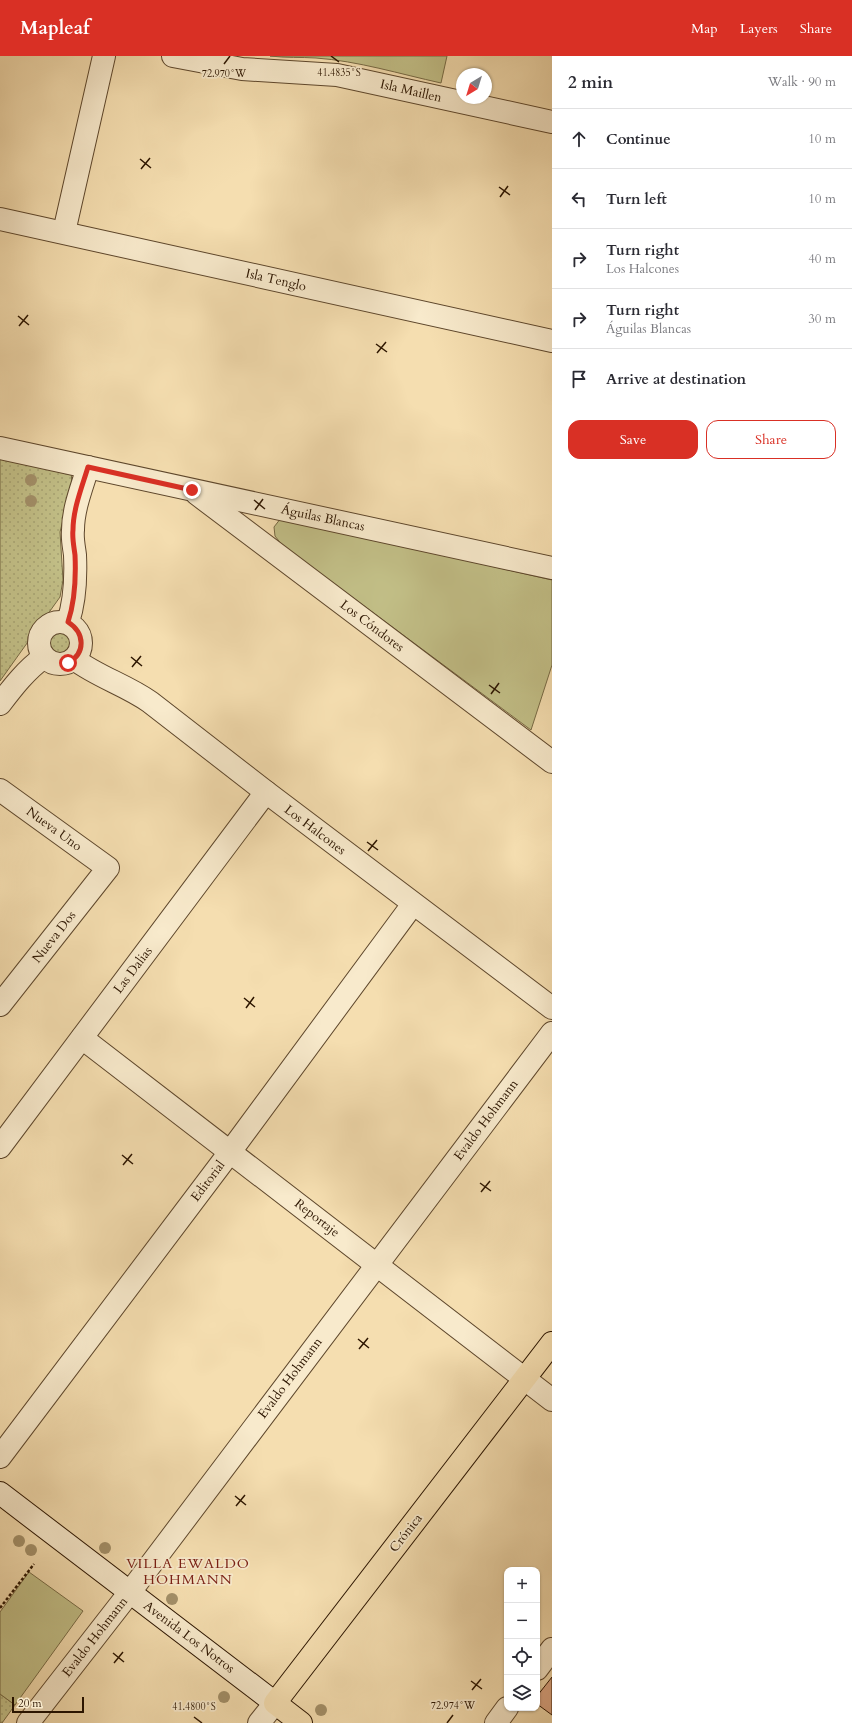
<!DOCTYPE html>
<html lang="en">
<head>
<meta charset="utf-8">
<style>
	body { margin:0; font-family:Cardo,serif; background:#f7f7f7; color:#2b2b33 }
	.controls { position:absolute; right:12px; bottom:12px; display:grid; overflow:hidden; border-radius:8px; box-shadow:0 1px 3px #0004 }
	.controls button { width:36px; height:36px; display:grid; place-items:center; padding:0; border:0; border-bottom:1px solid #e1e1e2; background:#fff; color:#2b2b33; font:20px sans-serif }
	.compass { position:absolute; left:456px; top:12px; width:36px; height:36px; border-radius:50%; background:#fff; box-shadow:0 1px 3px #0004; rotate:218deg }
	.scale { position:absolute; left:12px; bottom:10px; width:72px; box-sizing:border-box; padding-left:4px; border:2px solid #2c1500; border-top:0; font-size:11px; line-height:14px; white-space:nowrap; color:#2c1500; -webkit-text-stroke:3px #f8eacc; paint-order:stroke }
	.stop { position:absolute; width:12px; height:12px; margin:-9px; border:3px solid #d93025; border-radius:50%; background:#fff }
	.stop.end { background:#d93025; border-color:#fff; box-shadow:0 1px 4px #0008 }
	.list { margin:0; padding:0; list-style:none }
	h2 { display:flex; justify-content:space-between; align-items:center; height:52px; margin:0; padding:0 16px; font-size:17px }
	h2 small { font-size:13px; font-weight:400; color:#7c7c81 }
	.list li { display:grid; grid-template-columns:26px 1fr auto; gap:12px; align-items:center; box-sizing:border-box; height:60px; padding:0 16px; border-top:1px solid #e1e1e2 }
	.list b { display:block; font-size:15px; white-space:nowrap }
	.list p { margin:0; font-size:13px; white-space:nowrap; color:#7c7c81 }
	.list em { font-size:13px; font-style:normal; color:#7c7c81 }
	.actions { display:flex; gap:8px; padding:12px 16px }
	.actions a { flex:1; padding:9px 0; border:1px solid #d93025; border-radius:12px; text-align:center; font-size:14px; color:#d93025 }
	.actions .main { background:#d93025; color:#fff }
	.icon { flex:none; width:22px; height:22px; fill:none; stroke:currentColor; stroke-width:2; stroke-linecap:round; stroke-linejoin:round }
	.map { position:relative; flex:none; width:552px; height:1667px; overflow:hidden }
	header { display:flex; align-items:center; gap:24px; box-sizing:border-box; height:56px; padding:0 20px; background:#d93025; color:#fff }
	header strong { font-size:19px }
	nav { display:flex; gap:22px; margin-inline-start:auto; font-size:14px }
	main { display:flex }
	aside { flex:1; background:#fff }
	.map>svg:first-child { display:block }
	.grass { fill:url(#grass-dots); stroke:#776a44 }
	.park { fill:#c2bf87; stroke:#776a44 }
	.building { fill:#dea886; stroke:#2c1500 }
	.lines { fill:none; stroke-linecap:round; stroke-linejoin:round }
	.minor-casing { stroke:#5e472c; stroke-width:24 }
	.secondary-casing { stroke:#2c1500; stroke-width:24 }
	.primary-casing { stroke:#2c1500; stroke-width:24 }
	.path { stroke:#2c1500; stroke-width:2.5; stroke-dasharray:3 2; stroke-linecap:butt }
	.minor { stroke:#f8eacc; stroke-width:22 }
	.secondary { stroke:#f8eacc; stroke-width:22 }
	.primary { stroke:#f5deb0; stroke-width:22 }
	.tree { fill:#a39069 }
	.route { stroke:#d93025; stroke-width:5 }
	.ticks { fill:none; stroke:#2c1500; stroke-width:1.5 }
	.labels { text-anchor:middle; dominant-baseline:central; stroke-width:3.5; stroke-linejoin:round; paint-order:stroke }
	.street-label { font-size:13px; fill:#2c1500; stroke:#f8eacc }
	.neighbourhood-label { font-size:14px; letter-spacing:1px; fill:#7a1f14; stroke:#f8eacc }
	.ticks-label { font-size:10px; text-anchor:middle; fill:#2c1500; stroke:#f8eacc; stroke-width:3.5; stroke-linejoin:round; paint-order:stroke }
</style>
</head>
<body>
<header>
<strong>Mapleaf</strong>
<nav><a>Map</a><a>Layers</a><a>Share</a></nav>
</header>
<main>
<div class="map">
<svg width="552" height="1667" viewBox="0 0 552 1667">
	<defs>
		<pattern id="grass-dots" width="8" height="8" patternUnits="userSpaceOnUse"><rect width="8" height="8" fill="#c2bf87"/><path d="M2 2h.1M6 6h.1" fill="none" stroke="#a7a373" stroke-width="1.8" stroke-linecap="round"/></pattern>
	</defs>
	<rect width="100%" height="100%" fill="#f5deb0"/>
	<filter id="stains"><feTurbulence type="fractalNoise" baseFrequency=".005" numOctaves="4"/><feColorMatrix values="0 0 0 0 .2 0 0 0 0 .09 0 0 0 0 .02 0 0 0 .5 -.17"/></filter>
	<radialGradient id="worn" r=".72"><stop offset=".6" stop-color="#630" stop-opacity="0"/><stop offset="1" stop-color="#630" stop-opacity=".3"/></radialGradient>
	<g class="grass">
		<polygon points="0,398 71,415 72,428 60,476 63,524 60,541 0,625"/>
		<circle cx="60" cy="587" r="13"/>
		<polygon points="0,1638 15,1649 2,1667 0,1667"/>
	</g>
	<g class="park">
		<path d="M270,0H447L441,27C400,18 358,5 316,2C301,1 286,2 270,0Z"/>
		<polygon points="281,462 552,524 552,609 531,674 282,489 275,480 274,471"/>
		<polygon points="29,1516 83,1555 15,1649 0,1638 0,1556"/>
	</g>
	<polygon class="building" points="552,1621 552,1659 537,1648 537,1640"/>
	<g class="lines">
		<defs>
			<g id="minor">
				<polyline points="173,0 242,13 337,19 552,66"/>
				<polyline points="0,163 552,285"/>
				<polyline points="64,176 104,0"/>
				<polyline points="0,392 552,512"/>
				<polyline points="197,438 552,706"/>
				<circle cx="60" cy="587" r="21"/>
				<path d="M68,566C75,545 76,521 75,499C74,491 72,482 73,474C73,453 82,431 88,411"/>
				<path d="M74,603C98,621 126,629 150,646L266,736L552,952"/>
				<path d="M0,648C13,631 26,614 44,601"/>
				<polyline points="0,734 108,812 0,949"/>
				<polyline points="82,982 552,1344"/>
				<polyline points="0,1091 266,736"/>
				<polyline points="0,1401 230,1096 413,848"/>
				<polyline points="537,1613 552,1593"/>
				<polyline points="28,1667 130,1536 552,977"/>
				<polyline points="259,1667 275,1647"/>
				<polyline points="496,1667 507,1652"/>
			</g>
			<polyline id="secondary" points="0,1437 275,1647"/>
			<polyline id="primary" points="301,1667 275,1647 552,1287"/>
		</defs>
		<use href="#minor" class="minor-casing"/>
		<use href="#secondary" class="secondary-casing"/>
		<use href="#primary" class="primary-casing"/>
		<polyline class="path" points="0,1552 34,1508"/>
		<use href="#minor" class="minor"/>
		<use href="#secondary" class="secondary"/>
		<use href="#primary" class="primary"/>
	</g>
	<g class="tree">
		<circle cx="31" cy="424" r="6"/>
		<circle cx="31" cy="445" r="6"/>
		<circle cx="19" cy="1485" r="6"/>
		<circle cx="105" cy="1492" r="6"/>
		<circle cx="31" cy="1494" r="6"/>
		<circle cx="172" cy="1543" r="6"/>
		<circle cx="224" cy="1641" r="6"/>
		<circle cx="321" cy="1654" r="6"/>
	</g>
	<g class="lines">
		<path class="route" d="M68,607C86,597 85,577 68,566C75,545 76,521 75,499C74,491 72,482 73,474C73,453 82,431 88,411L192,434"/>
	</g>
	<path class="ticks" d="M331,0L339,6M224,8L230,0M140,103L151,112M141,113L150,102M499,131L510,139M500,141L508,130M18,260L29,269M19,270L28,259M376,288L387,296M377,297L386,286M254,444L265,453M255,454L263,443M131,601L142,610M132,611L141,600M489,629L500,637M491,638L499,627M367,786L378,794M368,795L377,784M244,942L255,951M246,952L254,941M122,1099L133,1108M123,1109L132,1098M480,1127L491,1135M481,1136L490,1125M358,1283L369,1292M359,1293L368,1282M235,1440L246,1449M236,1450L245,1439M113,1597L124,1606M114,1607L123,1596M471,1625L482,1633M472,1634L481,1623M194,1661L202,1667M447,1667L453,1659"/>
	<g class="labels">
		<g class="street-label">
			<text transform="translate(411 35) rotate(13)">Isla Maillen</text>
			<text transform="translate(276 224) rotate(13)">Isla Tenglo</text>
			<text transform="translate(323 462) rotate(12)">Águilas Blancas</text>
			<text transform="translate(372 570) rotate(37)">Los Cóndores</text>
			<text transform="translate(54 773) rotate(36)">Nueva Uno</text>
			<text transform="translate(315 774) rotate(37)">Los Halcones</text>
			<text transform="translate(54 881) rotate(-52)">Nueva Dos</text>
			<text transform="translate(133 914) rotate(-53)">Las Dalias</text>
			<text transform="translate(486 1064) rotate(-53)">Evaldo Hohmann</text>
			<text transform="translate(208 1125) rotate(-53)">Editorial</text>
			<text transform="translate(317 1162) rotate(38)">Reportaje</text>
			<text transform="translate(290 1322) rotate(-53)">Evaldo Hohmann</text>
			<text transform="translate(406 1477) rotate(-52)">Crónica</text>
			<text transform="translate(95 1581) rotate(-52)">Evaldo Hohmann</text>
			<text transform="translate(189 1581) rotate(37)">Avenida Los Notros</text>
		</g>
		<g class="neighbourhood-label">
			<text x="188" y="1507">VILLA EWALDO<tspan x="188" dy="16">HOHMANN</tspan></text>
		</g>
	</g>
	<g class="ticks-label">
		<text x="339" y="20">41.4835°S</text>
		<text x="224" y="21">72.970°W</text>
		<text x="453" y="1653">72.974°W</text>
		<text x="194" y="1654">41.4800°S</text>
	</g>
	<rect width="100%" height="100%" filter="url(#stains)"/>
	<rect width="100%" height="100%" fill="url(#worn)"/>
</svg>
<div class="controls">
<button>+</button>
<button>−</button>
<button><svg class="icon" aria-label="locate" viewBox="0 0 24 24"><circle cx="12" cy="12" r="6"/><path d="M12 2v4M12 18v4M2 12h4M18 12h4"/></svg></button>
<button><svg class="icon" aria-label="layers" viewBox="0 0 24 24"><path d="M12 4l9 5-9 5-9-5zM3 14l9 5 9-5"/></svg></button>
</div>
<svg class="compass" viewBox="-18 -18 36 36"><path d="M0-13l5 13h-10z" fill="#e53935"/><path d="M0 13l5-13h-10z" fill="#7c7c81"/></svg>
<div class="scale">20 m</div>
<div class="stop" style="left:68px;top:607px"></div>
<div class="stop end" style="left:192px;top:434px"></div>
</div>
<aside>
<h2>2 min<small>Walk · 90 m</small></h2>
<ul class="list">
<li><svg class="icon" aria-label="ahead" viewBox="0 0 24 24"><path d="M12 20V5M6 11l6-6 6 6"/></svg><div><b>Continue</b></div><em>10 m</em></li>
<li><svg class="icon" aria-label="left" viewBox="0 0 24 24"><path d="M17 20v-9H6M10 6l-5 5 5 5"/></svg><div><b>Turn left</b></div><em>10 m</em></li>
<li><svg class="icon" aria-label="right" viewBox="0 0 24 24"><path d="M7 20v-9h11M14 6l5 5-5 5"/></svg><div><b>Turn right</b><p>Los Halcones</p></div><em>40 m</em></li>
<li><svg class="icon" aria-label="right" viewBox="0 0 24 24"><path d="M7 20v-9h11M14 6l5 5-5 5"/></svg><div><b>Turn right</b><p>Águilas Blancas</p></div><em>30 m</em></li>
<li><svg class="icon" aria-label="arrive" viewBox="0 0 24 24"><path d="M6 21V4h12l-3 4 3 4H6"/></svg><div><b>Arrive at destination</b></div></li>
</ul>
<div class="actions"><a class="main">Save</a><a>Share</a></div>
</aside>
</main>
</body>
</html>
